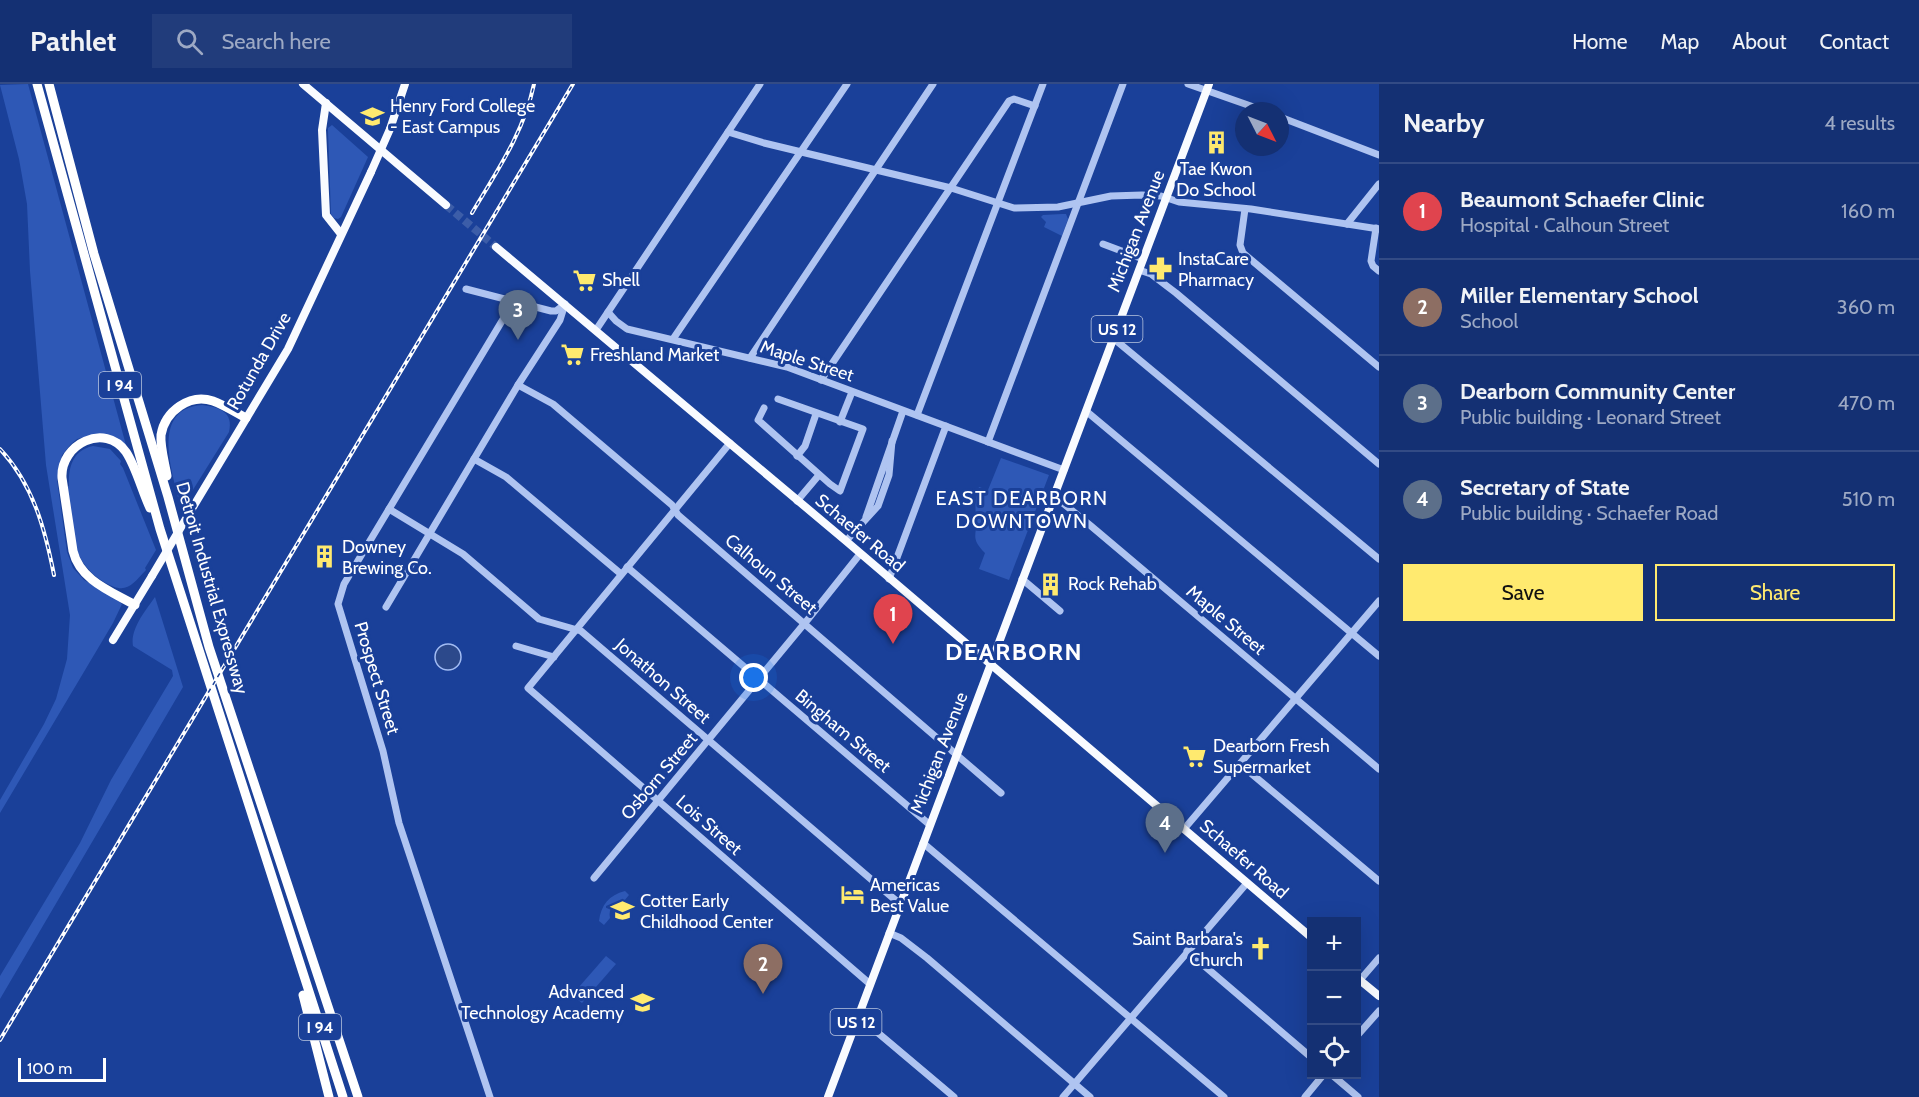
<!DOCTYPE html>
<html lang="en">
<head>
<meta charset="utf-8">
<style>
	body { margin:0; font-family:Cabin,sans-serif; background:#213c7b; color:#f1f3f6 }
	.controls { position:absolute; right:18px; bottom:18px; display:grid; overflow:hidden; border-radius:0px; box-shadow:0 6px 24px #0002 }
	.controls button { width:54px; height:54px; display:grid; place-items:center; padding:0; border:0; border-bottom:2px solid #334b85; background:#143073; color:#f1f3f6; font:30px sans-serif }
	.compass { position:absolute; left:1235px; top:18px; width:54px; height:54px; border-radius:50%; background:#143073; box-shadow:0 6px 24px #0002; rotate:132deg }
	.scale { position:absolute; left:18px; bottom:15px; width:88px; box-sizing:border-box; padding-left:6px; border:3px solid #fff; border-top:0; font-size:16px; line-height:21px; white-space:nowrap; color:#fff; -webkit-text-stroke:4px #1a4099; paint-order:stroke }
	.you { position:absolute; left:754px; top:594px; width:21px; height:21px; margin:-15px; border:4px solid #fff; border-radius:50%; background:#1a73e8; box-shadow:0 0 0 9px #1a73e833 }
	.badge { display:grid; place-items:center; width:39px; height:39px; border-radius:50%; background:#ffea6f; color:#fff; font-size:20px; font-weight:700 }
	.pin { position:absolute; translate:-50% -50px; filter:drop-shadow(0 2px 3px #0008) }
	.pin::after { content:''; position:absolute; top:32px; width:21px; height:18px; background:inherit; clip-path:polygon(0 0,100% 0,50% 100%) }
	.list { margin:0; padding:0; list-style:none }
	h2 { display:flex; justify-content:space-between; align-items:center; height:78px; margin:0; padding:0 24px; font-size:26px }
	h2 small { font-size:20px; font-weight:400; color:#9da9c4 }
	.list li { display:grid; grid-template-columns:39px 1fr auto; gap:18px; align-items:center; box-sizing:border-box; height:96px; padding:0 24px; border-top:2px solid #334b85 }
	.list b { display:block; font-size:22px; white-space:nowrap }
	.list p { margin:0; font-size:20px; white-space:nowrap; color:#9da9c4 }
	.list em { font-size:20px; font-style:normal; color:#9da9c4 }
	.actions { display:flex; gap:12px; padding:18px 24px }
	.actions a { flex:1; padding:14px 0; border:2px solid #ffea6f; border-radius:0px; text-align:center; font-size:21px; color:#ffea6f }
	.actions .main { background:#ffea6f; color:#111 }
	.icon { flex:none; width:33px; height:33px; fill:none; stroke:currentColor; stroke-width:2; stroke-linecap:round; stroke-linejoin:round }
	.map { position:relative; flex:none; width:1379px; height:1013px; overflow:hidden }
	header { display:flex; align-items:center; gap:36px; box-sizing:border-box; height:84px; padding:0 30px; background:#143073; border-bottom:2px solid #334b85 }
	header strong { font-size:28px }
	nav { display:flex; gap:33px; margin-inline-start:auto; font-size:21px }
	.search { width:420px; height:54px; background:#213c7b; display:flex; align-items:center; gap:15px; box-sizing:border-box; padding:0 21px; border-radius:0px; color:#9da9c4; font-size:22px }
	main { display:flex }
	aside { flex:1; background:#143073 }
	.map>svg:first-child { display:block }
	.green { fill:#2e58b6 }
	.water { fill:#2c498b; stroke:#a2bcf3; stroke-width:1.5 }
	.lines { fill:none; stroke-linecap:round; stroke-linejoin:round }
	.major-tunnel { stroke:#3c5da8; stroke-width:8; stroke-dasharray:8 4; stroke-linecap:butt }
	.minor { stroke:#afc4f1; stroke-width:7 }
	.major { stroke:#f9fbff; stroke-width:8 }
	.highway { stroke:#fff; stroke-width:9 }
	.rail-casing { stroke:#fff; stroke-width:4 }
	.rail { stroke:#1a4099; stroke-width:1.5; stroke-dasharray:4.5; stroke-linecap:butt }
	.major-bridge { stroke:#f9fbff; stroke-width:8 }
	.labels { text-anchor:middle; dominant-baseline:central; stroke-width:6; stroke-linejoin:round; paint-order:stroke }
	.shield { fill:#1a4099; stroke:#bac6e0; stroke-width:1.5 }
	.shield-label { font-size:16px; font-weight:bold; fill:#fff }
	.poi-label { font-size:18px; fill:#fff; stroke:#1a4099; text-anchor:start }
	.street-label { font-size:18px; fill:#fff; stroke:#1a4099 }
	.neighbourhood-label { font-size:20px; letter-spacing:1.5px; fill:#fff; stroke:#1a4099 }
	.district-label { font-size:24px; font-weight:bold; letter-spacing:1.5px; fill:#fff; stroke:#1a4099 }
</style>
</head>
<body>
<header>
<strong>Pathlet</strong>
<div class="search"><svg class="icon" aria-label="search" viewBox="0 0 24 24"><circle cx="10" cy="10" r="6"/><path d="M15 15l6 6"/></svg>Search here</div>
<nav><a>Home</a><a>Map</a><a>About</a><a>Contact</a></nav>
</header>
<main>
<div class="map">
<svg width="1379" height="1013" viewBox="0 0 1379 1013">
	<rect width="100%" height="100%" fill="#1a4099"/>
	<g class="green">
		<polygon points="28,0 127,365 96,350 77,355 71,360 62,371 57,396 67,468 73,484 84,496 117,515 122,520 113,539 0,729 0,716 44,640 56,615 67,575 70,531 46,381 30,187 27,120 19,75 0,1"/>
		<polygon points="332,41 368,73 341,133 338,135 334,134 331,130 328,47 328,44"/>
		<polygon points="1062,130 1066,130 1068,135 1062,152 1044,143 1046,138 1041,133 1043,131"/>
		<path d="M202,321C219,323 234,328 229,348L181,425C174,392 148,325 202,321Z"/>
		<path d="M93,362L110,365L121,377L120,380L123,384L156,466L145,484L146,486C131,502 126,511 104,498C68,476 72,441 67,403L69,402C68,383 73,366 93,362Z"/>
		<path d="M1001,374L1049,391L1009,496L979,485L985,469C969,453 978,451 976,433C975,422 975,413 979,403L988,406Z"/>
		<path d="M155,513L183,603L0,915V892L80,759L111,696L173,592L172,586L133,562C130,545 146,526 155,513Z"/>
		<path d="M625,807L629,811L624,817C614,817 608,824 610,834L604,841L599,837C601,821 609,811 625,807Z"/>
		<polygon points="606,872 616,880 582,919 572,911"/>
	</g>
	<circle class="water" cx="448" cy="573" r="13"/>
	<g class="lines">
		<polyline class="major-tunnel" points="446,121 496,163"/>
		<g class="minor">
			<polyline points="1188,0 1265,27"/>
			<polyline points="1280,33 1379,71"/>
			<polyline points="728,48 764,59 951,104 1014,124 1058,123 1111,112 1142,111 1161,112 1179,118 1251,125 1379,145"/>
			<polyline points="1245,125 1240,161 1243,169 1379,283"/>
			<polyline points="1347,140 1379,100"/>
			<polyline points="1376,144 1371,177 1373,182 1379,187"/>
			<polyline points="1103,160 1143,175"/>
			<polyline points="1139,186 1151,190 1176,209 1379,380"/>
			<polyline points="466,205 551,227 556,227 565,220"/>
			<polyline points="608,228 616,237 627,245 787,283 1064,386"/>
			<polyline points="596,246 760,0"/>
			<polyline points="1113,254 1379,475"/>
			<polyline points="673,255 847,0"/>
			<polyline points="750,274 933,0"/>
			<polyline points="821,296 1009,17 1014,15 1035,22"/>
			<polyline points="518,301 553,320 672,421 678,431 1001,709"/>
			<polyline points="764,324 758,336 830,400 840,407 863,345 778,315"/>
			<polyline points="1086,327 1379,572"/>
			<polyline points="917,331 1043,0"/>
			<polyline points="840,338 852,308"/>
			<polyline points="988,358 1123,0"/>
			<polyline points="730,359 528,604 870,900"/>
			<polyline points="797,372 805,362 816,330"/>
			<polyline points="474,375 506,393 621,490"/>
			<polyline points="1053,414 1064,420 1091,442 1379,685"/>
			<polyline points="797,417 819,391"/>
			<polyline points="389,425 463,470 539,535 581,547 900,820"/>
			<polyline points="866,433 903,327"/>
			<polyline points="846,457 878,422 889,391 892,357"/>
			<polyline points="627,483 930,741"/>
			<polyline points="889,495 946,342"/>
			<polyline points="1022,495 1060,527"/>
			<polyline points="386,523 518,301 560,236 565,220"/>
			<polyline points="516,562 554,573"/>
			<polyline points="1240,680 1379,797"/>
			<polyline points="1184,745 1379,517"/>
			<polyline points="923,759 1224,1013"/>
			<polyline points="594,794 809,534 860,470"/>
			<polyline points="889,849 901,854 927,874 1090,1013"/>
			<polyline points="1187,867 1312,974"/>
			<polyline points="1360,896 1379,874"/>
			<polyline points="858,932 954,1013"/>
			<polyline points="1356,953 1379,927"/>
			<polyline points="1331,990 1358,1013"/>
			<polyline points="490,1013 399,739 383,667 338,520 344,500 514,217"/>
			<polyline points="1063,1013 1247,799"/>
			<polyline points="1305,1013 1324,990"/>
		</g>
		<g class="major">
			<polyline points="303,0 446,121"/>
			<polyline points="326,19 322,46 326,131 341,150"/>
			<polyline points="390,45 405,0"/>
			<polyline points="496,163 846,457 1312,854"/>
			<polyline points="190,428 288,265 371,88"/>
			<polyline points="113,556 152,492"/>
			<polyline points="1356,893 1379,912"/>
			<polyline points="828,1013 1209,0"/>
		</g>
		<g class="highway">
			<polyline points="37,0 160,445 343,1013"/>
			<polyline points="49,0 94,170 168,413 209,563 358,1013"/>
			<path d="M167,392C165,380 160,363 161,351C165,327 190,309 213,317C224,321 235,328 246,334"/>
			<path d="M135,521C110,507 80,496 73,467L62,394C60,360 105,338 126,368C136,383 142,407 150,424"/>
			<polyline points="303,911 329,1013"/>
		</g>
		<defs>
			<g id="rail">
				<path d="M472,129C497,87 524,48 534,0"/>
				<path d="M0,365C33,400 45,445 54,491"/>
				<polyline points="0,956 573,0"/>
			</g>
		</defs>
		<use href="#rail" class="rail-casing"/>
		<use href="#rail" class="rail"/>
		<g class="major-bridge">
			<polyline points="371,88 390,45"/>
			<polyline points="152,492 190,428"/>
		</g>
	</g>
	<defs>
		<symbol id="university-bare" viewBox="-9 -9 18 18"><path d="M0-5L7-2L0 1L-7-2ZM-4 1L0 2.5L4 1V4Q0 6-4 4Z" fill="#ffea6f" stroke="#1a4099" stroke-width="2.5" paint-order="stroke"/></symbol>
		<symbol id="building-bare" viewBox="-9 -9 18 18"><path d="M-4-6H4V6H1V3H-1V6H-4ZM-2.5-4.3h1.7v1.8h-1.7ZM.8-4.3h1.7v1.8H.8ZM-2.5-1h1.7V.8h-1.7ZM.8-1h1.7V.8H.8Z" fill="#ffea6f" stroke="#1a4099" stroke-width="2.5" paint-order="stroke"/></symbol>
		<symbol id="pharmacy-bare" viewBox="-9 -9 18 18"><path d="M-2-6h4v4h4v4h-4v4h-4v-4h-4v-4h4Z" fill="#ffea6f" stroke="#1a4099" stroke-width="2.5" paint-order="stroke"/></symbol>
		<symbol id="supermarket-bare" viewBox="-9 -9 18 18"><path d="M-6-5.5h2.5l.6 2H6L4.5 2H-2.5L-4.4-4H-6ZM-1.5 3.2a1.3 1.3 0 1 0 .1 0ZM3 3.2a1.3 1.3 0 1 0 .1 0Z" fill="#ffea6f" stroke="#1a4099" stroke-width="2.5" paint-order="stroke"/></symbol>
		<symbol id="hotel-bare" viewBox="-9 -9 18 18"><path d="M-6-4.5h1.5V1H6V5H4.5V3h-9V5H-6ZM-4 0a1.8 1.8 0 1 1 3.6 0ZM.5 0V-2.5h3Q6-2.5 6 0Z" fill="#ffea6f" stroke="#1a4099" stroke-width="2.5" paint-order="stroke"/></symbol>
		<symbol id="school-bare" viewBox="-9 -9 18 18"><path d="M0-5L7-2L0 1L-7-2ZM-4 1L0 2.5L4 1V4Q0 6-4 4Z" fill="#ffea6f" stroke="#1a4099" stroke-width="2.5" paint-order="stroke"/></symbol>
		<symbol id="church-bare" viewBox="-9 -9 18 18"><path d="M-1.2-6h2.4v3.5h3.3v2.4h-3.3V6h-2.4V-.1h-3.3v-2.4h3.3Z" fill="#ffea6f" stroke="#1a4099" stroke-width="2.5" paint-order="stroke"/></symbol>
	</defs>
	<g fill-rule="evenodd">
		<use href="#university-bare" x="356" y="16" width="33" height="33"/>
		<use href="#building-bare" x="1200" y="42" width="33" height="33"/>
		<use href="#pharmacy-bare" x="1144" y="168" width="33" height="33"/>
		<use href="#supermarket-bare" x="568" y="180" width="33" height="33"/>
		<use href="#supermarket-bare" x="556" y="254" width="33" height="33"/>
		<use href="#building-bare" x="308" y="456" width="33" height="33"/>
		<use href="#building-bare" x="1034" y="484" width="33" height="33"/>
		<use href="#supermarket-bare" x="1178" y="656" width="33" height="33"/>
		<use href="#hotel-bare" x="836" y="794" width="33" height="33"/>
		<use href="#school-bare" x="606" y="810" width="33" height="33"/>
		<use href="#church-bare" x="1244" y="848" width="33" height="33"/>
		<use href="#school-bare" x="626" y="902" width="33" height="33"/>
	</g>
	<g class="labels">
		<g class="shield">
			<rect x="1091.5" y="232" width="51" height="26" rx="4.5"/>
			<rect x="99" y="288" width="42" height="26" rx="4.5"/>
			<rect x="830.5" y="925" width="51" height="26" rx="4.5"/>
			<rect x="299" y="930" width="42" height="26" rx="4.5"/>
		</g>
		<g class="shield-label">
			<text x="1117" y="245">US 12</text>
			<text x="120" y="301">I 94</text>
			<text x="856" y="938">US 12</text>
			<text x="320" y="943">I 94</text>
		</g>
		<g class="poi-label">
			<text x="390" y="22">Henry Ford College<tspan x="390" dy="21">- East Campus</tspan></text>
			<text x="1216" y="85" text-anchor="middle">Tae Kwon<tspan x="1216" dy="21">Do School</tspan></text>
			<text x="1178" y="175">InstaCare<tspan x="1178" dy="21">Pharmacy</tspan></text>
			<text x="602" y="196">Shell</text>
			<text x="590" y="271">Freshland Market</text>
			<text x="342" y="463">Downey<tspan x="342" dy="21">Brewing Co.</tspan></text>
			<text x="1068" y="500">Rock Rehab</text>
			<text x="1213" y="662">Dearborn Fresh<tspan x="1213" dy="21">Supermarket</tspan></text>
			<text x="870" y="801">Americas<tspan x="870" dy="21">Best Value</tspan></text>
			<text x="640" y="817">Cotter Early<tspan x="640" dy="21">Childhood Center</tspan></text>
			<text x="1243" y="855" text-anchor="end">Saint Barbara's<tspan x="1243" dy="21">Church</tspan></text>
			<text x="624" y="908" text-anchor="end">Advanced<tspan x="624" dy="21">Technology Academy</tspan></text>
		</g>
		<g class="street-label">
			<text transform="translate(1136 147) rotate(-69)">Michigan Avenue</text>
			<text transform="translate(259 277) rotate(-60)">Rotunda Drive</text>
			<text transform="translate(807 277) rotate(18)">Maple Street</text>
			<text transform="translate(860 449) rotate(40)">Schaefer Road</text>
			<text transform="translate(771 490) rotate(40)">Calhoun Street</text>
			<text transform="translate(212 504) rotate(74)">Detroit Industrial Expressway</text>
			<text transform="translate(1226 536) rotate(40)">Maple Street</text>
			<text transform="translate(377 594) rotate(73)">Prospect Street</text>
			<text transform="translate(663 597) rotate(41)">Jonathon Street</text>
			<text transform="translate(843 647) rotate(40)">Bingham Street</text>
			<text transform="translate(939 669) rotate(-69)">Michigan Avenue</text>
			<text transform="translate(659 692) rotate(-50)">Osborn Street</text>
			<text transform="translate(709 741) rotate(41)">Lois Street</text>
			<text transform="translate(1244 775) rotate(41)">Schaefer Road</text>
		</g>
		<g class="neighbourhood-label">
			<text x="1022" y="414">EAST DEARBORN<tspan x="1022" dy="23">DOWNTOWN</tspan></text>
		</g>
		<g class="district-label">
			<text x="1014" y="567">DEARBORN</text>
		</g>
	</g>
</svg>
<div class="controls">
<button>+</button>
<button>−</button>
<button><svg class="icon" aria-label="locate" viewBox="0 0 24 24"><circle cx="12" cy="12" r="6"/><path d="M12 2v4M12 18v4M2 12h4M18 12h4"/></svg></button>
</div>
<svg class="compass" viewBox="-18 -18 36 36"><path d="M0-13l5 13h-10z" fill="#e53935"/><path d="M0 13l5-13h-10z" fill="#9da9c4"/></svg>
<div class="scale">100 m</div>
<div class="you"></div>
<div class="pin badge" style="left:893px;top:560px;background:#e0444e">1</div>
<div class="pin badge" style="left:763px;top:910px;background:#8d6e63">2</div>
<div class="pin badge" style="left:518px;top:256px;background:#5c6f8a">3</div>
<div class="pin badge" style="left:1165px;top:769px;background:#5c6f8a">4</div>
</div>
<aside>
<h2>Nearby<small>4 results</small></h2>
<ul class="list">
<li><span class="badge" style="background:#e0444e">1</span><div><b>Beaumont Schaefer Clinic</b><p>Hospital · Calhoun Street</p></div><em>160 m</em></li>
<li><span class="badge" style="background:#8d6e63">2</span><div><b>Miller Elementary School</b><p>School</p></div><em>360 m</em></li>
<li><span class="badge" style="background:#5c6f8a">3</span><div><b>Dearborn Community Center</b><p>Public building · Leonard Street</p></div><em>470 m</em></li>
<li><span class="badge" style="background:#5c6f8a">4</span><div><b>Secretary of State</b><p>Public building · Schaefer Road</p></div><em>510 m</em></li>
</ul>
<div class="actions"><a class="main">Save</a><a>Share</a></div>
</aside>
</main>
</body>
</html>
